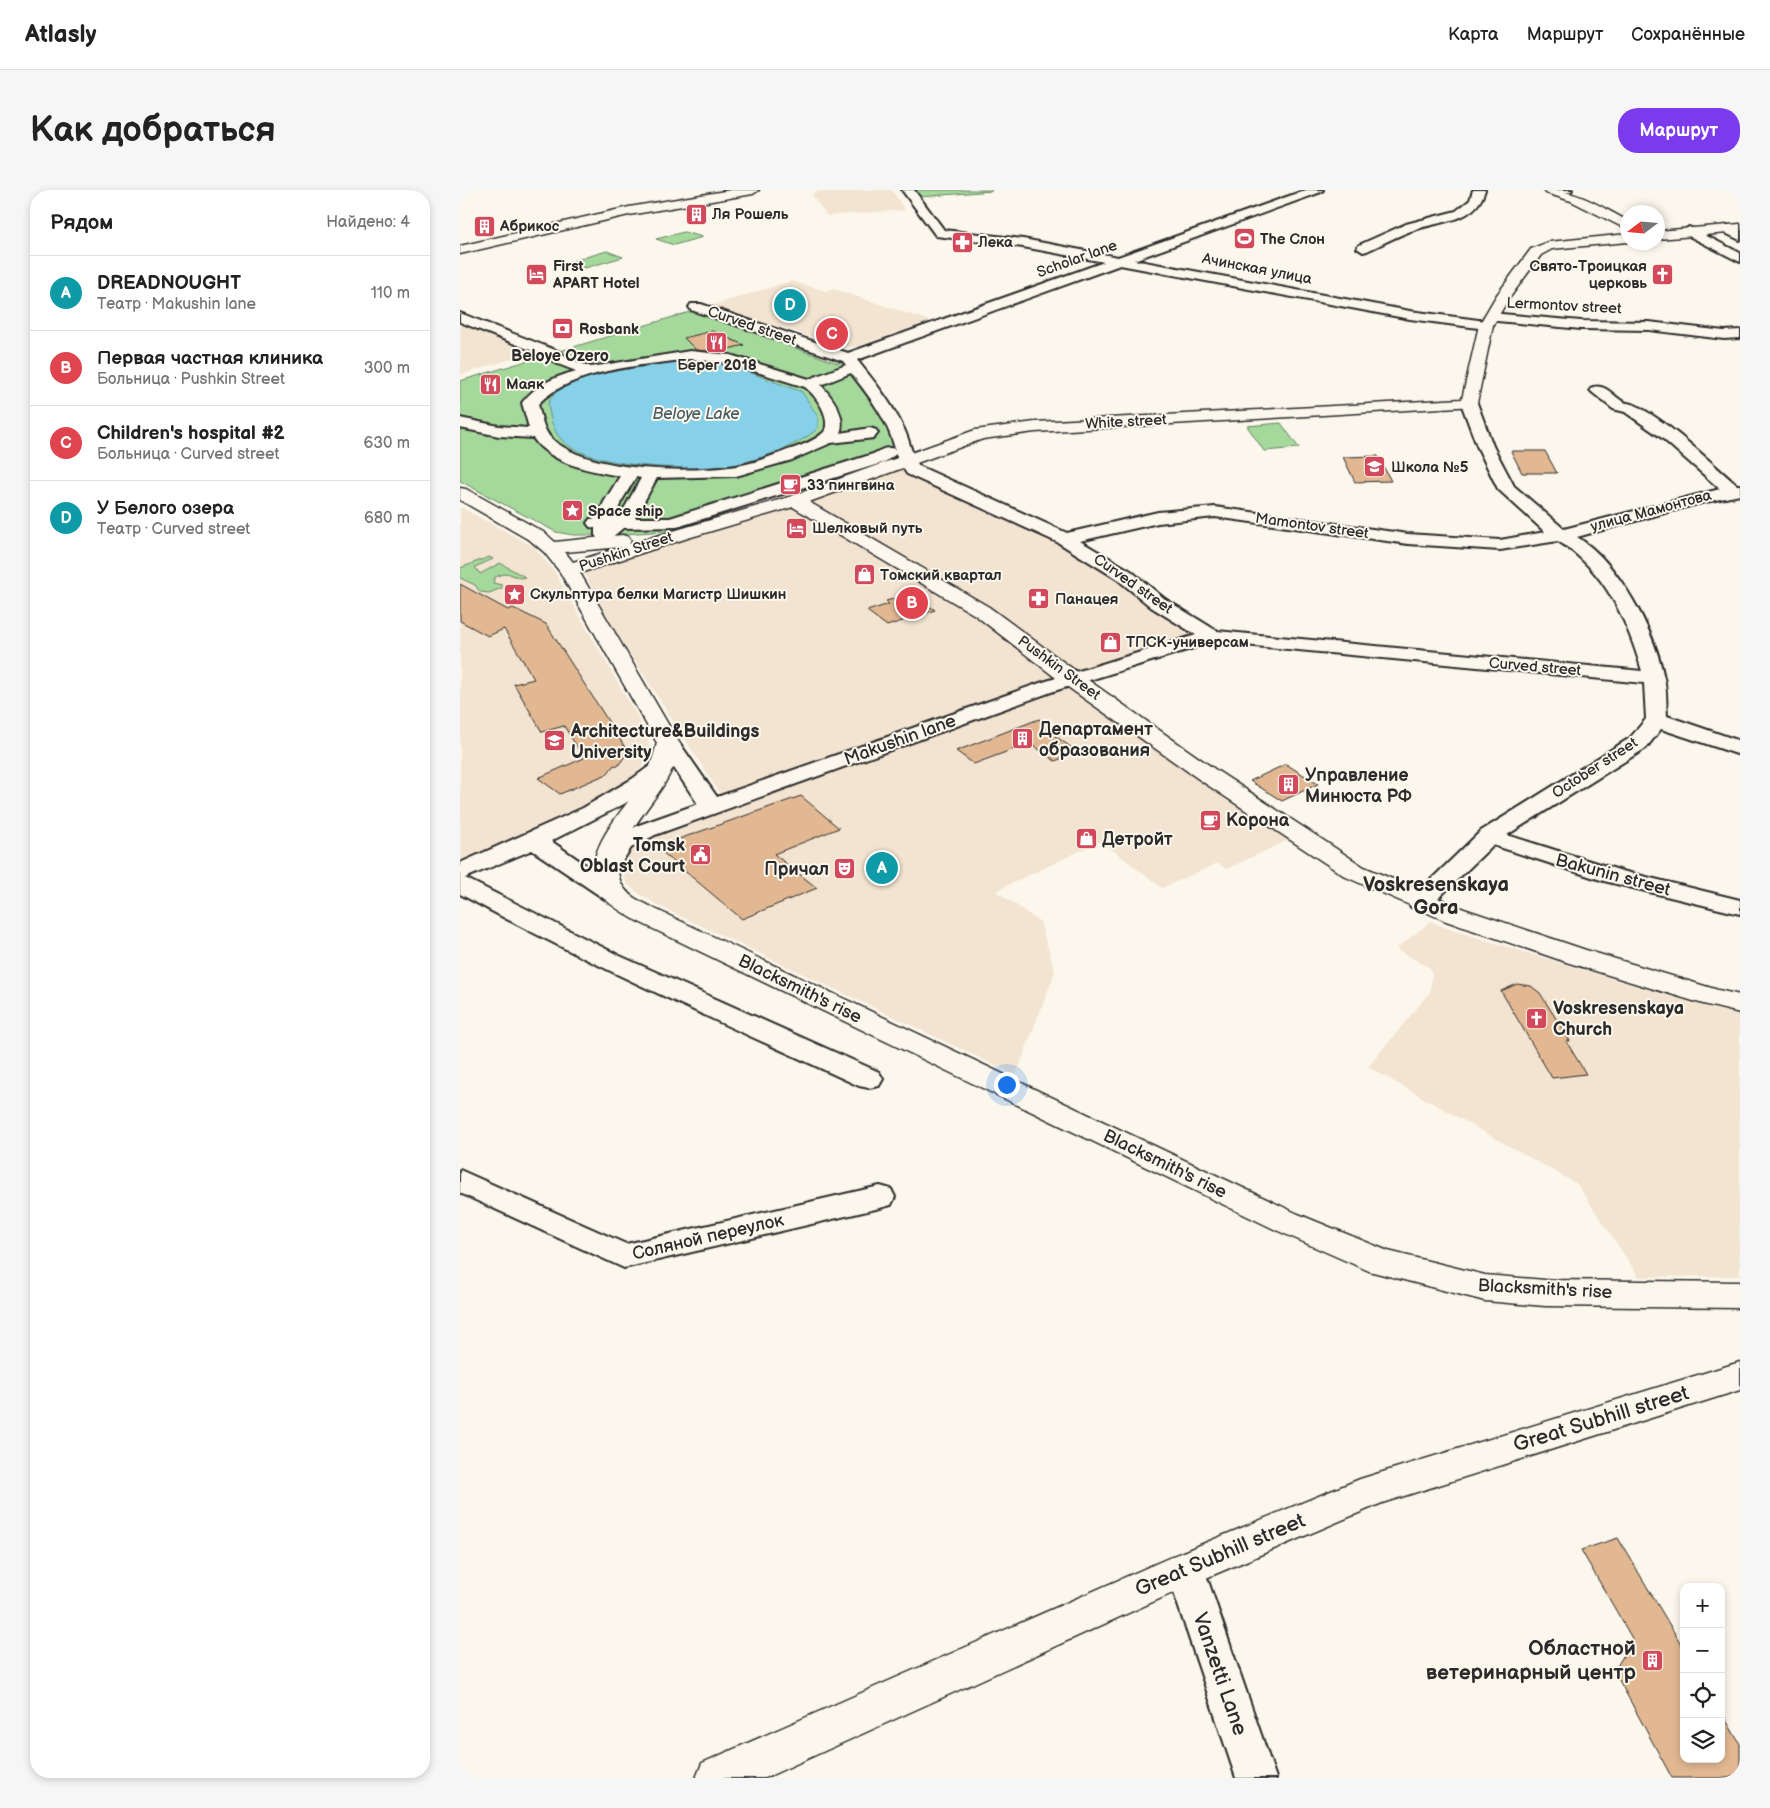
<!DOCTYPE html>
<html lang="ru">
<head>
<meta charset="utf-8">
<style>
	body { margin:0; font-family:"Balsamiq Sans",sans-serif; background:#f6f6f6; color:#222 }
	.controls { position:absolute; right:15px; bottom:15px; display:grid; overflow:hidden; border-radius:10px; box-shadow:0 2px 8px #0003 }
	.controls button { width:45px; height:45px; display:grid; place-items:center; padding:0; border:0; border-bottom:1px solid #e0e0e0; background:#fff; color:#222; font:25px sans-serif }
	.compass { position:absolute; left:1160px; top:15px; width:45px; height:45px; border-radius:50%; background:#fff; box-shadow:0 2px 8px #0003; rotate:254deg }
	.you { position:absolute; left:546px; top:894px; width:18px; height:18px; margin:-12px; border:4px solid #fff; border-radius:50%; background:#1a73e8; box-shadow:0 0 0 8px #1a73e833 }
	.badge { display:grid; place-items:center; width:32px; height:32px; border-radius:50%; background:#7c3aed; color:#fff; font-size:16px; font-weight:700 }
	.pin { position:absolute; translate:-50% -50%; border:2px solid #fff; box-shadow:0 1px 5px #0006 }
	.list { margin:0; padding:0; list-style:none }
	h2 { display:flex; justify-content:space-between; align-items:center; height:65px; margin:0; padding:0 20px; font-size:21px }
	h2 small { font-size:16px; font-weight:400; color:#767676 }
	.list li { display:grid; grid-template-columns:32px 1fr auto; gap:15px; align-items:center; box-sizing:border-box; height:75px; padding:0 20px; border-top:1px solid #e0e0e0 }
	.list b { display:block; font-size:19px; white-space:nowrap }
	.list p { margin:0; font-size:16px; white-space:nowrap; color:#767676 }
	.list em { font-size:16px; font-style:normal; color:#767676 }
	.icon { flex:none; width:28px; height:28px; fill:none; stroke:currentColor; stroke-width:2; stroke-linecap:round; stroke-linejoin:round }
	.map { position:relative; flex:none; width:1280px; height:1588px; overflow:hidden; border-radius:20px }
	header { display:flex; align-items:center; gap:30px; box-sizing:border-box; height:70px; padding:0 25px; background:#fff; border-bottom:1px solid #e0e0e0 }
	header strong { font-size:24px }
	nav { display:flex; gap:28px; margin-inline-start:auto; font-size:18px }
	.intro { display:flex; align-items:center; justify-content:space-between; box-sizing:border-box; height:120px; padding:0 30px }
	h1 { margin:0; font-size:35px }
	.button { padding:12px 22px; border-radius:20px; background:#7c3aed; color:#fff; font-size:18px; font-weight:700 }
	main { display:flex; gap:30px; padding:0 30px }
	aside { flex:1; background:#fff; border-radius:20px; box-shadow:0 2px 8px #0003 }
	.map>svg:first-child { display:block }
	.built { fill:#f3e4d1 }
	.green { fill:#a4d99b; stroke:#688263 }
	.water { fill:#87d1e8; stroke:#628f9c }
	.building { fill:#e1b892; stroke:#2b2b2b }
	.lines { fill:none; stroke-linecap:round; stroke-linejoin:round }
	.street-casing { stroke:#2b2b2b; stroke-width:4 }
	.secondary-casing { stroke:#2b2b2b; stroke-width:3 }
	.street { fill:#fbf7ec; fill-rule:evenodd }
	.secondary { fill:#fbf7ec; fill-rule:evenodd }
	.labels { text-anchor:middle; dominant-baseline:central; stroke-width:4; stroke-linejoin:round; paint-order:stroke }
	.far-poi-label { font-size:15px; font-weight:bold; fill:#2b2b2b; stroke:#fbf7ec; text-anchor:start }
	.far-street-label { font-size:15px; fill:#2b2b2b; stroke:#fbf7ec }
	.far-quarter-label { font-size:16px; font-weight:bold; fill:#2b2b2b; stroke:#fbf7ec }
	.far-water-label { font-size:16px; font-style:italic; fill:#475d64; stroke:#fbf7ec }
	.poi-label { font-size:18px; font-weight:bold; fill:#2b2b2b; stroke:#fbf7ec; text-anchor:start }
	.street-label { font-size:18px; fill:#2b2b2b; stroke:#fbf7ec }
	.quarter-label { font-size:20px; font-weight:bold; fill:#2b2b2b; stroke:#fbf7ec }
	.near-street-label { font-size:21px; fill:#2b2b2b; stroke:#fbf7ec }
	.near-poi-label { font-size:21px; font-weight:bold; fill:#2b2b2b; stroke:#fbf7ec; text-anchor:end }
</style>
</head>
<body>
<header>
<strong>Atlasly</strong>
<nav><a>Карта</a><a>Маршрут</a><a>Сохранённые</a></nav>
</header>
<div class="intro"><h1>Как добраться</h1><a class="button">Маршрут</a></div>
<main>
<aside>
<h2>Рядом<small>Найдено: 4</small></h2>
<ul class="list">
<li><span class="badge" style="background:#0f9aa8">A</span><div><b>DREADNOUGHT</b><p>Театр · Makushin lane</p></div><em>110 m</em></li>
<li><span class="badge" style="background:#e0444e">B</span><div><b>Первая частная клиника</b><p>Больница · Pushkin Street</p></div><em>300 m</em></li>
<li><span class="badge" style="background:#e0444e">C</span><div><b>Children's hospital #2</b><p>Больница · Curved street</p></div><em>630 m</em></li>
<li><span class="badge" style="background:#0f9aa8">D</span><div><b>У Белого озера</b><p>Театр · Curved street</p></div><em>680 m</em></li>
</ul>
</aside>
<div class="map">
<svg width="1280" height="1588" viewBox="0 0 1280 1588">
	<rect width="100%" height="100%" fill="#fbf7ec"/>
	<filter id="ink" filterUnits="userSpaceOnUse"><feTurbulence type="fractalNoise" baseFrequency=".02" numOctaves="2"/><feDisplacementMap in="SourceGraphic" scale="10" xChannelSelector="R" yChannelSelector="G"/><feConvolveMatrix kernelMatrix="1 2 1 2 8 2 1 2 1" color-interpolation-filters="sRGB"/></filter>
	<g filter="url(#ink)">
		<g class="built">
			<polygon points="372,0 432,0 445,20 367,26 352,5 354,5 352,2"/>
			<polygon points="331,91 366,101 374,99 470,131 396,157 381,157 321,137 314,139 253,117 254,115"/>
			<polygon points="0,131 77,161 0,185"/>
			<polygon points="433,280 446,281 600,351 659,385 690,415 737,446 620,484 529,417 351,312"/>
			<polygon points="0,317 73,356 94,381 185,540 190,557 186,571 174,587 144,606 0,671"/>
			<polygon points="335,318 513,425 596,488 262,607 153,437 124,383 130,378"/>
			<polygon points="606,496 738,590 829,650 766,679 758,673 702,698 641,651 536,701 580,732 595,782 556,885 199,716 179,704 166,693 162,678 167,665 175,655 192,646"/>
			<polygon points="971,731 986,738 1252,819 1280,825 1280,1086 1179,1087 1117,994 908,877 970,802 972,784 970,778 936,759"/>
		</g>
		<g class="green">
			<polygon points="455,0 531,0 532,1 459,7"/>
			<polygon points="224,42 243,47 214,55 196,49"/>
			<polygon points="147,61 163,67 125,78 109,72"/>
			<polygon points="233,121 377,173 383,171 387,174 424,230 436,256 434,264 417,274 233,334 204,341 153,345 113,345 96,342 0,291 0,191"/>
			<polygon points="821,233 839,258 804,261 787,236"/>
			<polygon points="29,367 33,369 15,377 20,384 40,373 65,387 60,388 47,383 35,387 33,393 42,395 42,398 29,403 20,402 15,395 0,388 0,378"/>
		</g>
		<path class="water" d="M226,170L258,173L283,180L342,202L358,227V238C341,255 295,271 271,275C230,281 139,278 106,254C93,244 90,227 88,213C91,209 94,204 98,200C120,182 195,176 226,170Z"/>
		<g class="building">
			<polygon points="252,141 284,155 257,162 236,160 224,148"/>
			<polygon points="1051,261 1085,261 1097,283 1062,283"/>
			<polygon points="918,266 931,291 895,292 883,267"/>
			<polygon points="0,394 48,420 53,418 86,434 168,562 158,576 154,575 147,584 100,604 78,588 124,568 104,536 82,542 54,494 74,489 44,439 28,446 0,431"/>
			<polygon points="450,404 475,420 427,436 407,421 429,414 426,411"/>
			<polygon points="579,529 600,544 595,546 618,562 595,571 570,553 514,574 496,561"/>
			<polygon points="826,574 858,594 822,611 790,591"/>
			<polygon points="341,606 379,638 314,664 357,698 282,729 196,657"/>
			<polygon points="1057,794 1071,796 1080,803 1110,851 1106,851 1126,884 1092,888 1041,801"/>
			<polygon points="1158,1348 1224,1459 1224,1569 1261,1569 1261,1522 1280,1554 1280,1584 1268,1588 1212,1588 1154,1481 1173,1450 1121,1360"/>
		</g>
		<g class="lines">
			<defs>
				<g id="street">
					<path d="M442,0H454L484,40L563,49L658,67L846,0H863L861,2L674,70L950,121L1026,131L1031,132L1033,135L1031,138L1026,139L950,129L660,75L397,170C414,191 431,212 443,237C450,250 451,265 459,276L607,343L698,322L755,317L948,344L1040,350L1085,342L1038,299L1017,256L1001,213L1004,210H1014L1017,213L1033,256L1054,296L1104,339L1260,299L1202,248L1165,222L1153,219L1133,203L1130,200L1133,197C1146,194 1152,205 1162,211C1167,214 1172,213 1177,216C1214,236 1245,268 1277,295H1280V305L1241,313L1117,347C1158,372 1195,441 1204,488C1207,500 1206,514 1207,526L1280,551V565L1201,539L1186,558L1047,645L1162,681L1280,710V724L1144,691L1033,655L969,717L960,719L951,717L948,712L1021,641L1170,548L1186,529L1184,493L753,452L594,501L195,645L171,658L154,684L142,686L167,702L170,707L167,712L158,714L149,712L72,660L5,688L160,766L419,882L423,889L419,896L409,898L399,896C265,834 129,775 0,704V673L123,618L172,589L195,572L203,570L210,572L197,553L200,548L208,546L216,548L257,607L580,493L736,445L691,417L657,389L599,353L447,284L438,270L436,264L425,272L217,337L163,338L150,349L144,350L138,349L135,345V338L130,337L127,333L130,329L137,328L144,312L160,286C131,281 91,274 73,248L39,246L0,238V228L39,236L69,238L62,213C75,195 95,187 116,181L98,174L88,167L0,132V123L98,161L108,168L131,177L230,161L270,165L349,189L386,175L383,171L231,120L229,117L231,114H241L388,163L644,72L563,57L476,46ZM230,169L268,173L345,197C357,207 370,225 365,241C355,251 341,256 328,260C312,266 294,273 277,276C229,283 130,283 92,249C83,241 81,225 78,214C112,179 184,175 230,169ZM391,183C409,206 428,230 435,259C426,256 421,260 413,264L210,328H175L197,288L276,286L332,270L371,253L414,248L418,243L416,240L410,238L380,243C387,226 372,207 361,195ZM176,287L181,288L164,319L155,327L161,312ZM755,327L948,354L1040,360L1098,351C1145,380 1167,430 1182,481L757,441L705,409L671,381L620,351L698,333ZM214,578L238,614L179,635L155,648L133,680L91,651L164,614L188,599Z"/>
					<path d="M1013,0H1025C1016,33 981,30 954,40C938,45 923,54 907,61L903,62L897,58L899,55L946,34L996,21L1010,10Z"/>
					<polygon points="1092,0 1112,0 1110,2 1093,3"/>
					<polygon points="1267,35 1280,41 1280,50 1263,42 1261,39"/>
					<polygon points="1229,37 1280,63 1280,72 1225,44 1223,41"/>
					<polygon points="1031,123 1121,131 1189,132 1264,141 1280,140 1280,148 1264,149 1189,140 1121,139 1026,130 1024,127"/>
					<polygon points="0,980 166,1054 420,996 431,999 435,1007 431,1015 420,1018 164,1078 0,1003"/>
					<polygon points="725,1363 738,1367 744,1379 816,1588 776,1588 706,1379 712,1367"/>
				</g>
				<g id="secondary">
					<polygon points="271,0 299,0 293,4 169,25 0,64 0,56 169,17"/>
					<path d="M1084,0C1118,0 1138,15 1168,31V40L1111,11L1086,3Z"/>
					<polygon points="1280,34 1280,42 1198,49 1198,41"/>
					<path d="M1168,44V52L1102,58L1092,59L1081,65L1048,110L1033,135L1017,213L1015,216L575,242L523,249L349,312L529,417L621,485L756,580L904,677L1004,719L1126,760L1258,800L1280,805V823L1243,814L1106,772L986,731L886,687L740,590L605,495L515,425L333,317L228,348L120,383L219,553C217,566 214,577 207,589C193,616 141,665 164,698C170,708 185,713 195,719L838,1024L928,1061L1025,1085L1085,1090L1280,1092V1118L1085,1116L1025,1111L909,1081L816,1040L177,731C166,724 154,718 145,709C111,670 162,624 182,592C190,580 193,567 197,553L100,382L84,362L71,351L0,310V298L6,299L85,343L95,352L162,345L169,347L171,351L169,354L329,307L515,240L575,232L1002,209L1019,135L1036,106L1071,59L1089,52ZM162,357L113,372L105,362Z"/>
					<polygon points="1280,1172 1280,1200 922,1313 739,1391 305,1588 236,1588 242,1573 711,1367 900,1289"/>
				</g>
			</defs>
			<use href="#street" class="street-casing"/>
			<use href="#secondary" class="secondary-casing"/>
			<use href="#street" class="street"/>
			<use href="#secondary" class="secondary"/>
		</g>
	</g>
	<defs>
		<symbol id="building-square" viewBox="-11 -11 22 22"><rect x="-9" y="-9" width="18" height="18" rx="4" fill="#d1495b" stroke="#fbf7ec"/><path d="M-4-6H4V6H1V3H-1V6H-4ZM-2.5-4.3h1.7v1.8h-1.7ZM.8-4.3h1.7v1.8H.8ZM-2.5-1h1.7V.8h-1.7ZM.8-1h1.7V.8H.8Z" fill="#fff"/></symbol>
		<symbol id="stadium-square" viewBox="-11 -11 22 22"><rect x="-9" y="-9" width="18" height="18" rx="4" fill="#d1495b" stroke="#fbf7ec"/><path d="M0-5a6.5 5 0 1 0 0 10a6.5 5 0 1 0 0-10ZM-3.5-1.8h7v3.6h-7Z" fill="#fff"/></symbol>
		<symbol id="pharmacy-square" viewBox="-11 -11 22 22"><rect x="-9" y="-9" width="18" height="18" rx="4" fill="#d1495b" stroke="#fbf7ec"/><path d="M-2-6h4v4h4v4h-4v4h-4v-4h-4v-4h4Z" fill="#fff"/></symbol>
		<symbol id="hotel-square" viewBox="-11 -11 22 22"><rect x="-9" y="-9" width="18" height="18" rx="4" fill="#d1495b" stroke="#fbf7ec"/><path d="M-6-4.5h1.5V1H6V5H4.5V3h-9V5H-6ZM-4 0a1.8 1.8 0 1 1 3.6 0ZM.5 0V-2.5h3Q6-2.5 6 0Z" fill="#fff"/></symbol>
		<symbol id="church-square" viewBox="-11 -11 22 22"><rect x="-9" y="-9" width="18" height="18" rx="4" fill="#d1495b" stroke="#fbf7ec"/><path d="M-1.2-6h2.4v3.5h3.3v2.4h-3.3V6h-2.4V-.1h-3.3v-2.4h3.3Z" fill="#fff"/></symbol>
		<symbol id="bank-square" viewBox="-11 -11 22 22"><rect x="-9" y="-9" width="18" height="18" rx="4" fill="#d1495b" stroke="#fbf7ec"/><path d="M-6-4H6V4H-6ZM0-2.3a2.3 2.3 0 1 0 0 4.6a2.3 2.3 0 1 0 0-4.6Z" fill="#fff"/></symbol>
		<symbol id="restaurant-square" viewBox="-11 -11 22 22"><rect x="-9" y="-9" width="18" height="18" rx="4" fill="#d1495b" stroke="#fbf7ec"/><path d="M-5-6h1v4h1v-4h1v4h1v-4h1v5L-1.5 .5V6h-2V.5L-5-1ZM5-6V6H3V1.5H1.5Q1.5-4 5-6Z" fill="#fff"/></symbol>
		<symbol id="school-square" viewBox="-11 -11 22 22"><rect x="-9" y="-9" width="18" height="18" rx="4" fill="#d1495b" stroke="#fbf7ec"/><path d="M0-5L7-2L0 1L-7-2ZM-4 1L0 2.5L4 1V4Q0 6-4 4Z" fill="#fff"/></symbol>
		<symbol id="cafe-square" viewBox="-11 -11 22 22"><rect x="-9" y="-9" width="18" height="18" rx="4" fill="#d1495b" stroke="#fbf7ec"/><path d="M-5.5-4.5H6V0H3Q3 3.5 0 3.5H-2.5Q-5.5 3.5-5.5 0ZM3-3.2v2h1.7v-2ZM-6 4.5H4V6H-6Z" fill="#fff"/></symbol>
		<symbol id="sight-square" viewBox="-11 -11 22 22"><rect x="-9" y="-9" width="18" height="18" rx="4" fill="#d1495b" stroke="#fbf7ec"/><path d="M0-6L1.8-2.2L6-1.7L2.9 1.2L3.7 5.4L0 3.3L-3.7 5.4L-2.9 1.2L-6-1.7L-1.8-2.2Z" fill="#fff"/></symbol>
		<symbol id="shop-square" viewBox="-11 -11 22 22"><rect x="-9" y="-9" width="18" height="18" rx="4" fill="#d1495b" stroke="#fbf7ec"/><path d="M-5-2.5h2.3a2.7 3.5 0 0 1 5.4 0H5L5.5 6h-11ZM-1.5-2.5h3a1.5 2.3 0 0 0-3 0Z" fill="#fff"/></symbol>
		<symbol id="university-square" viewBox="-11 -11 22 22"><rect x="-9" y="-9" width="18" height="18" rx="4" fill="#d1495b" stroke="#fbf7ec"/><path d="M0-5L7-2L0 1L-7-2ZM-4 1L0 2.5L4 1V4Q0 6-4 4Z" fill="#fff"/></symbol>
		<symbol id="civic-square" viewBox="-11 -11 22 22"><rect x="-9" y="-9" width="18" height="18" rx="4" fill="#d1495b" stroke="#fbf7ec"/><path d="M-.6-6.5H3V-4.5H.6V-3L4-1V1h2V6H-6V1h2V-1L-.6-3ZM-1.2 2.5V6h2.4V2.5Z" fill="#fff"/></symbol>
		<symbol id="theatre-square" viewBox="-11 -11 22 22"><rect x="-9" y="-9" width="18" height="18" rx="4" fill="#d1495b" stroke="#fbf7ec"/><path d="M-5-5.5Q0-4 5-5.5V0Q5 5 0 6Q-5 5-5 0ZM-3.3-2.5H-1v1.5H-3.3ZM1-2.5H3.3v1.5H1ZM-2.8 1Q0 5.5 2.8 1Z" fill="#fff"/></symbol>
	</defs>
	<g fill-rule="evenodd">
		<use href="#building-square" x="224" y="12" width="25" height="25"/>
		<use href="#building-square" x="12" y="24" width="25" height="25"/>
		<use href="#stadium-square" x="772" y="36" width="25" height="25"/>
		<use href="#pharmacy-square" x="490" y="40" width="25" height="25"/>
		<use href="#hotel-square" x="64" y="72" width="25" height="25"/>
		<use href="#church-square" x="1190" y="72" width="25" height="25"/>
		<use href="#bank-square" x="90" y="126" width="25" height="25"/>
		<use href="#restaurant-square" x="244" y="140" width="25" height="25"/>
		<use href="#restaurant-square" x="18" y="182" width="25" height="25"/>
		<use href="#school-square" x="902" y="264" width="25" height="25"/>
		<use href="#cafe-square" x="318" y="282" width="25" height="25"/>
		<use href="#sight-square" x="100" y="308" width="25" height="25"/>
		<use href="#hotel-square" x="324" y="326" width="25" height="25"/>
		<use href="#shop-square" x="392" y="372" width="25" height="25"/>
		<use href="#sight-square" x="42" y="392" width="25" height="25"/>
		<use href="#pharmacy-square" x="566" y="396" width="25" height="25"/>
		<use href="#shop-square" x="638" y="440" width="25" height="25"/>
		<use href="#building-square" x="550" y="536" width="25" height="25"/>
		<use href="#university-square" x="82" y="538" width="25" height="25"/>
		<use href="#building-square" x="816" y="582" width="25" height="25"/>
		<use href="#cafe-square" x="738" y="618" width="25" height="25"/>
		<use href="#shop-square" x="614" y="636" width="25" height="25"/>
		<use href="#civic-square" x="228" y="652" width="25" height="25"/>
		<use href="#theatre-square" x="372" y="666" width="25" height="25"/>
		<use href="#church-square" x="1064" y="816" width="25" height="25"/>
		<use href="#building-square" x="1180" y="1458" width="25" height="25"/>
	</g>
	<g class="labels">
		<g class="far-poi-label">
			<text x="252" y="24">Ля Рошель</text>
			<text x="40" y="36">Абрикос</text>
			<text x="800" y="49">The Слон</text>
			<text x="518" y="52">Лека</text>
			<text x="93" y="76">First<tspan x="93" dy="17">APART Hotel</tspan></text>
			<text x="1187" y="76" text-anchor="end">Свято-Троицкая<tspan x="1187" dy="17">церковь</tspan></text>
			<text x="119" y="139">Rosbank</text>
			<text x="257" y="175" text-anchor="middle">Берег 2018</text>
			<text x="46" y="194">Маяк</text>
			<text x="931" y="277">Школа №5</text>
			<text x="347" y="295">33 пингвина</text>
			<text x="128" y="321">Space ship</text>
			<text x="352" y="338">Шелковый путь</text>
			<text x="420" y="385">Томский квартал</text>
			<text x="70" y="404">Скульптура белки Магистр Шишкин</text>
			<text x="595" y="409">Панацея</text>
			<text x="666" y="452">ТПСК-универсам</text>
		</g>
		<g class="far-street-label">
			<text transform="translate(617 69) rotate(-20)">Scholar lane</text>
			<text transform="translate(797 79) rotate(11)">Ачинская улица</text>
			<text transform="translate(1104 116) rotate(3)">Lermontov street</text>
			<text transform="translate(292 136) rotate(19)">Curved street</text>
			<text transform="translate(666 232) rotate(-3)">White street</text>
			<text transform="translate(1191 321) rotate(-15)">улица Мамонтова</text>
			<text transform="translate(852 336) rotate(8)">Mamontov street</text>
			<text transform="translate(166 362) rotate(-18)">Pushkin Street</text>
			<text transform="translate(673 394) rotate(35)">Curved street</text>
			<text transform="translate(1075 477) rotate(5)">Curved street</text>
			<text transform="translate(599 478) rotate(36)">Pushkin Street</text>
			<text transform="translate(1135 578) rotate(-33)">October street</text>
		</g>
		<g class="far-quarter-label">
			<text x="100" y="166">Beloye Ozero</text>
		</g>
		<g class="far-water-label">
			<text x="236" y="224">Beloye Lake</text>
		</g>
		<g class="poi-label">
			<text x="579" y="539">Департамент<tspan x="579" dy="21">образования</tspan></text>
			<text x="111" y="541">Architecture&amp;Buildings<tspan x="111" dy="21">University</tspan></text>
			<text x="845" y="585">Управление<tspan x="845" dy="21">Минюста РФ</tspan></text>
			<text x="766" y="630">Корона</text>
			<text x="642" y="649">Детройт</text>
			<text x="225" y="655" text-anchor="end">Tomsk<tspan x="225" dy="21">Oblast Court</tspan></text>
			<text x="369" y="679" text-anchor="end">Причал</text>
			<text x="1093" y="818">Voskresenskaya<tspan x="1093" dy="21">Church</tspan></text>
		</g>
		<g class="street-label">
			<text transform="translate(440 550) rotate(-20)">Makushin lane</text>
			<text transform="translate(1153 685) rotate(15)">Bakunin street</text>
			<text transform="translate(340 799) rotate(26)">Blacksmith's rise</text>
			<text transform="translate(705 974) rotate(26)">Blacksmith's rise</text>
			<text transform="translate(248 1047) rotate(-13)">Соляной переулок</text>
			<text transform="translate(1085 1099) rotate(3)">Blacksmith's rise</text>
		</g>
		<g class="quarter-label">
			<text x="976" y="695">Voskresenskaya<tspan x="976" dy="23">Gora</tspan></text>
		</g>
		<g class="near-street-label">
			<text transform="translate(1141 1229) rotate(-17)">Great Subhill street</text>
			<text transform="translate(760 1365) rotate(-23)">Great Subhill street</text>
			<text transform="translate(760 1484) rotate(71)">Vanzetti Lane</text>
		</g>
		<g class="near-poi-label">
			<text x="1176" y="1458">Областной<tspan x="1176" dy="24">ветеринарный центр</tspan></text>
		</g>
	</g>
</svg>
<div class="controls">
<button>+</button>
<button>−</button>
<button><svg class="icon" aria-label="locate" viewBox="0 0 24 24"><circle cx="12" cy="12" r="6"/><path d="M12 2v4M12 18v4M2 12h4M18 12h4"/></svg></button>
<button><svg class="icon" aria-label="layers" viewBox="0 0 24 24"><path d="M12 4l9 5-9 5-9-5zM3 14l9 5 9-5"/></svg></button>
</div>
<svg class="compass" viewBox="-18 -18 36 36"><path d="M0-13l5 13h-10z" fill="#e53935"/><path d="M0 13l5-13h-10z" fill="#767676"/></svg>
<div class="you"></div>
<div class="pin badge" style="left:422px;top:678px;background:#0f9aa8">A</div>
<div class="pin badge" style="left:452px;top:413px;background:#e0444e">B</div>
<div class="pin badge" style="left:372px;top:144px;background:#e0444e">C</div>
<div class="pin badge" style="left:330px;top:115px;background:#0f9aa8">D</div>
</div>
</main>
</body>
</html>
